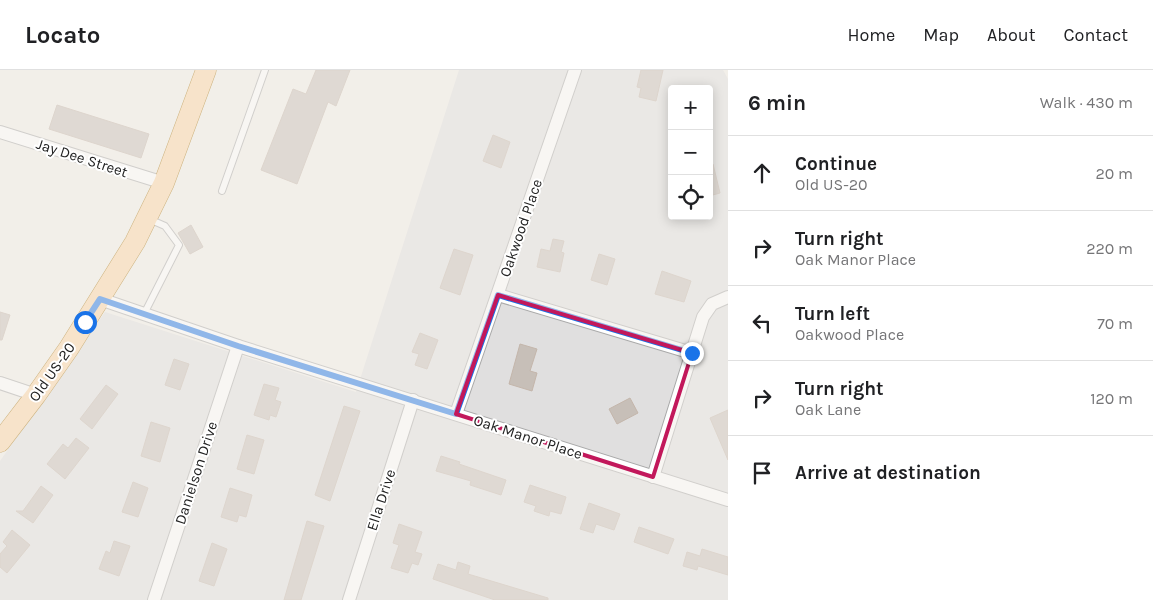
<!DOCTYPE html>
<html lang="en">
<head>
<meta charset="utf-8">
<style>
	body { margin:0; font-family:Karla,sans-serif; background:#f6f6f6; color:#202124 }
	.controls { position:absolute; right:15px; top:15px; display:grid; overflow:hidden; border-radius:5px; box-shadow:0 2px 12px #0003 }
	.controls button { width:45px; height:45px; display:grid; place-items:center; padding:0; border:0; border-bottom:1px solid #e0e0e0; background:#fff; color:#202124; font:25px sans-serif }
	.stop { position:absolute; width:15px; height:15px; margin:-11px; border:4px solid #1a73e8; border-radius:50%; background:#fff }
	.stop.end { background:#1a73e8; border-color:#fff; box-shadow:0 1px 5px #0008 }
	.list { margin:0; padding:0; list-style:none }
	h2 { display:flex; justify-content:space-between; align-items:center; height:65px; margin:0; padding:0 20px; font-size:21px }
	h2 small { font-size:16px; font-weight:400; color:#757577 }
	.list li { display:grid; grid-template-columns:32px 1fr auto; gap:15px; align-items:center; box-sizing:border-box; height:75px; padding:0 20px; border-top:1px solid #e0e0e0 }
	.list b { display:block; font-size:19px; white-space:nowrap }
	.list p { margin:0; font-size:16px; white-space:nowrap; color:#757577 }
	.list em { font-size:16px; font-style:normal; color:#757577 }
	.icon { flex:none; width:28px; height:28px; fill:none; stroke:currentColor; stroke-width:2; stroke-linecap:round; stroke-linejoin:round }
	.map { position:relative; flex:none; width:728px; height:530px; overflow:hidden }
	header { display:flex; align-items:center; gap:30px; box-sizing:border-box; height:70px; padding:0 25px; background:#fff; border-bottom:1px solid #e0e0e0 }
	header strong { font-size:24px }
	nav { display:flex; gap:28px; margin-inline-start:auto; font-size:18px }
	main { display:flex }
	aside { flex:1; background:#fff }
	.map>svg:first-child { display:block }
	.residential { fill:#e0dfdf; fill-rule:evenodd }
	.building { fill:#c7bfb8; stroke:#c4b6ab }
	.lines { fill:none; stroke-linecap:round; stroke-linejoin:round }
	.service-casing { stroke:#a9a9a9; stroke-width:8 }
	.minor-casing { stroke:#a9a9a9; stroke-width:14 }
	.primary-casing { stroke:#a06b00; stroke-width:21 }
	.service { stroke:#fff; stroke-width:6 }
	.minor { stroke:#fff; stroke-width:12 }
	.primary { stroke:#fcd6a4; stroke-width:20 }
	.route { stroke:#1a73e8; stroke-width:6 }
	.marked { fill:none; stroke:#c2185b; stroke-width:4; stroke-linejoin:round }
	.labels { text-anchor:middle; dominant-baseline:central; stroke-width:4; stroke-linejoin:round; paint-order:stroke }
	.street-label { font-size:15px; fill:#222; stroke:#fff }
</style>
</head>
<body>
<header>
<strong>Locato</strong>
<nav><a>Home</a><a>Map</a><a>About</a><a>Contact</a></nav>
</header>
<main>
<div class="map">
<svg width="728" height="530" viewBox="0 0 728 530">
	<rect width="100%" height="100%" fill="#f2efe9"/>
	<path class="residential" d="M459,0H723L728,9V530H0V391L105,242L356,322ZM672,19H709V146H672Z"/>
	<g class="building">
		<polygon points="316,0 350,0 336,36 328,32 297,114 261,100 293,19 306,24"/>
		<polygon points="641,0 663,0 656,31 639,27 641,18 637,17"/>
		<polygon points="57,35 149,64 141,88 49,59"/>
		<polygon points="493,65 510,72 501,98 483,91"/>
		<polygon points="713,94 720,123 709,126 709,95"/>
		<polygon points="191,155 203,177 190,184 178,163"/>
		<polygon points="553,169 564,171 561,182 564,183 560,202 537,197 541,179 550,181"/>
		<polygon points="454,179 473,185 460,225 440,218"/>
		<polygon points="599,184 615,189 607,215 591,210"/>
		<polygon points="662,201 691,211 684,232 655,224"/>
		<polygon points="0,242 10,245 2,270 0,270"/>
		<polygon points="420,263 438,270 427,299 415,295 419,284 412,282"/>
		<polygon points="520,274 537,279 530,301 537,303 532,321 509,314"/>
		<polygon points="174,289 189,294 180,320 165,315"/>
		<polygon points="264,314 279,318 275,330 281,332 276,347 270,345 269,350 254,345"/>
		<polygon points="106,315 118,324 92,359 80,349"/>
		<polygon points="630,328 638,343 617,354 609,339"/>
		<polygon points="344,336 360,341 330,431 315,425"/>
		<polygon points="728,340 728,390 710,348"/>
		<polygon points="151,352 170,358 160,392 141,386"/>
		<polygon points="247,365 264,370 254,404 237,399"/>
		<polygon points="76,368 89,378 65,409 47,394 63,374 68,378"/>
		<polygon points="441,386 460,392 459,394 506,410 501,425 470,415 471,411 436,401"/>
		<polygon points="133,412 148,418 138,447 122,442"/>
		<polygon points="530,415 566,427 561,444 550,441 549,446 534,441 536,436 524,432"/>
		<polygon points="41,416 53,425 33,453 16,441 23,441"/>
		<polygon points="230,418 252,425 246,447 239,445 237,452 221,447"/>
		<polygon points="589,433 620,444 614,460 596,454 593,463 580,459"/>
		<polygon points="307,451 324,456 301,530 284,530"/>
		<polygon points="399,454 422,462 415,482 422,484 418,495 412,493 408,503 391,498 399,475 393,473"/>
		<polygon points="639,457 674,469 668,484 634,472"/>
		<polygon points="12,460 30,475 7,503 0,497 0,484 7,476 3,472"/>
		<polygon points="114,471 130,476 119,506 99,499 106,481 110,483"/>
		<polygon points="212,473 227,479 214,516 199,511"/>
		<polygon points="702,479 728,487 728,505 698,496 697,500 683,496 687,482 700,486"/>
		<polygon points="458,492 470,496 468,504 548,528 548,530 495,530 433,509 438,494 456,500"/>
	</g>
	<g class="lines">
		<defs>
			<g id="service">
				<polyline points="222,121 265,0"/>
				<polyline points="144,244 179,175 165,156 149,149"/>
			</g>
			<g id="minor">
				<polyline points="0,62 164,113"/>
				<polyline points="498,225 692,283"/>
				<polyline points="100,229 238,276 728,430"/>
				<polyline points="0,313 36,325"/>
				<polyline points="456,344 575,0"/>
				<polyline points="653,407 703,247 712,234 728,227"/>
				<polyline points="154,530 238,276"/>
				<polyline points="349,530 413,330"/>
			</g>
			<polyline id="primary" points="0,372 36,325 69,278 135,172 164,113 206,0"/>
		</defs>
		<use href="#service" class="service-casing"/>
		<use href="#minor" class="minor-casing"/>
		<use href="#primary" class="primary-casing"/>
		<use href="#service" class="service"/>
		<use href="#minor" class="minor"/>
		<use href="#primary" class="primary"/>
	</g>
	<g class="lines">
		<polyline class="route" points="85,252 100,229 238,276 456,344 498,225 692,283"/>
	</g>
	<path d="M0 0H728V530H0ZM498,225L692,283L653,407L456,344Z" fill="#f2efe9" fill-opacity=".55" fill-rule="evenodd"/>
	<path class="marked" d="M498,225L692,283L653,407L456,344Z"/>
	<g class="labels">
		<g class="street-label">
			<text transform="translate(82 88) rotate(18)">Jay Dee Street</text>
			<text transform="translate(521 158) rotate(-71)">Oakwood Place</text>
			<text transform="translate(52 302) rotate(-55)">Old US-20</text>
			<text transform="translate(528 367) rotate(18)">Oak Manor Place</text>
			<text transform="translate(196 403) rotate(-72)">Danielson Drive</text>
			<text transform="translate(381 430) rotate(-72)">Ella Drive</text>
		</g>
	</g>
</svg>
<div class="controls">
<button>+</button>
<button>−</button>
<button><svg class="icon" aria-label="locate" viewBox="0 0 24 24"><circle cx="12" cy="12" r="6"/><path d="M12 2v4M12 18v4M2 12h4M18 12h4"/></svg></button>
</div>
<div class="stop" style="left:85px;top:252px"></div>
<div class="stop end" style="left:692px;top:283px"></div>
</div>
<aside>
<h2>6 min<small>Walk · 430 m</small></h2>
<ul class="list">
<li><svg class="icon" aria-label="ahead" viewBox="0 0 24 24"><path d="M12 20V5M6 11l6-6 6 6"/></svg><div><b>Continue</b><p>Old US-20</p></div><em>20 m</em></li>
<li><svg class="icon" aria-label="right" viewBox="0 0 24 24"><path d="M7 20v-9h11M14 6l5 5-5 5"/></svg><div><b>Turn right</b><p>Oak Manor Place</p></div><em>220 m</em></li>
<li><svg class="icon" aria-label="left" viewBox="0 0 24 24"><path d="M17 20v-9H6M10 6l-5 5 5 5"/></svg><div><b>Turn left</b><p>Oakwood Place</p></div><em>70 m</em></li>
<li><svg class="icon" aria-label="right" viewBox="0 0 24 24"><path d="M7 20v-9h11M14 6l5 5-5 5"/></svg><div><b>Turn right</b><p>Oak Lane</p></div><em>120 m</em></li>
<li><svg class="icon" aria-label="arrive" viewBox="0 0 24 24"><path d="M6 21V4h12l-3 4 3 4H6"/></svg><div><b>Arrive at destination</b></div></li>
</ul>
</aside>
</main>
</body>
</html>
